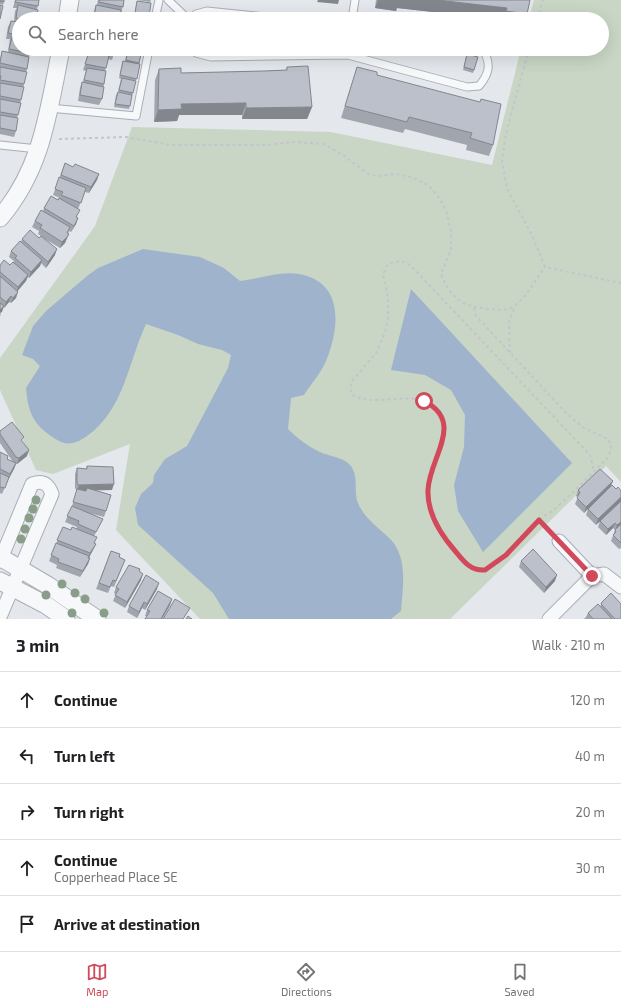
<!DOCTYPE html>
<html lang="en">
<head>
<meta charset="utf-8">
<style>
	body { margin:0; font-family:"Exo 2",sans-serif; background:#f2f2f2; color:#202124 }
	.stop { position:absolute; width:12px; height:12px; margin:-9px; border:3px solid #d1495b; border-radius:50%; background:#fff }
	.stop.end { background:#d1495b; border-color:#fff; box-shadow:0 1px 4px #0008 }
	.list { margin:0; padding:0; list-style:none }
	h2 { display:flex; justify-content:space-between; align-items:center; height:52px; margin:0; padding:0 16px; font-size:17px }
	h2 small { font-size:13px; font-weight:400; color:#757577 }
	.list li { display:grid; grid-template-columns:26px 1fr auto; gap:12px; align-items:center; box-sizing:border-box; height:56px; padding:0 16px; border-top:1px solid #e0e0e0 }
	.list b { display:block; font-size:15px; white-space:nowrap }
	.list p { margin:0; font-size:13px; white-space:nowrap; color:#757577 }
	.list em { font-size:13px; font-style:normal; color:#757577 }
	.icon { flex:none; width:22px; height:22px; fill:none; stroke:currentColor; stroke-width:2; stroke-linecap:round; stroke-linejoin:round }
	.map { position:relative; flex:none; width:621px; height:619px; overflow:hidden }
	.search { position:absolute; background:#fff; box-shadow:0 4px 16px #0002; left:12px; right:12px; top:12px; height:44px; display:flex; align-items:center; gap:10px; box-sizing:border-box; padding:0 14px; border-radius:22px; color:#757577; font-size:15px }
	.sheet { height:332px; background:#fff }
	nav { display:flex; justify-content:space-around; align-items:center; box-sizing:border-box; height:56px; border-top:1px solid #e0e0e0; background:#fff; font-size:11px; color:#757577 }
	nav a { display:grid; justify-items:center; gap:2px }
	nav .on { color:#d1495b }
	.map>svg:first-child { display:block }
	.green { fill:#c9d6c5 }
	.water { fill:#9fb4cc }
	.lines { fill:none; stroke-linecap:round; stroke-linejoin:round }
	.service-casing { stroke:#a9aeb7; stroke-width:9 }
	.minor-casing { stroke:#a9aeb7; stroke-width:15 }
	.tertiary-casing { stroke:#a9aeb7; stroke-width:19 }
	.path { stroke:#c2c5cb; stroke-width:2; stroke-dasharray:3 3; stroke-linecap:butt }
	.service { stroke:#f7f8fa; stroke-width:7 }
	.minor { stroke:#f7f8fa; stroke-width:13 }
	.tertiary { stroke:#f7f8fa; stroke-width:17 }
	.tree { fill:#899d89 }
	.wall { fill:#a1a5ae }
	.shaded-wall { fill:#83868d }
	.building { fill:#bbc0ca; stroke:#83868d }
	.route { stroke:#d1495b; stroke-width:5 }
</style>
</head>
<body>
<div class="map">
<svg width="621" height="619" viewBox="0 0 621 619">
	<rect width="100%" height="100%" fill="#e4e7ec"/>
	<polygon class="green" points="534,0 621,0 621,482 606,466 450,619 200,619 116,530 130,444 53,474 36,470 0,390 0,358 95,226 132,127 331,132 492,165 521,49 602,49 602,19 529,19"/>
	<g class="water">
		<path d="M143,249L200,257L224,268L240,281C259,279 280,271 299,274C344,282 340,327 326,361C321,373 311,384 304,395L291,398L288,429C297,438 308,446 320,452C328,456 341,457 348,463C360,473 353,491 358,503C364,517 375,525 386,535C409,554 403,585 401,611L391,619H229L213,593L138,525L135,508L141,494L153,483L154,475L165,459L187,446L228,368L231,355L222,350L198,344L178,335L146,324C128,363 124,410 87,436C75,444 67,447 54,438C33,425 28,412 26,388L40,366L33,359L22,355L33,326L46,311L87,276L98,268Z"/>
		<polygon points="411,289 572,463 483,552 458,511 454,485 464,447 465,415 451,390 425,375 391,370"/>
	</g>
	<g class="lines">
		<defs>
			<g id="service">
				<polyline points="168,0 188,19"/>
				<polyline points="155,19 159,0"/>
				<polyline points="192,19 196,14 207,11 284,19"/>
				<polyline points="352,19 355,0"/>
				<path d="M194,49L196,53L211,57L348,55L467,87L479,86C490,73 491,64 483,49"/>
				<polyline points="49,108 136,116 149,49"/>
				<polyline points="0,145 38,149"/>
			</g>
			<g id="minor">
				<polyline points="559,541 592,576"/>
				<path d="M0,561L32,484C43,480 48,483 52,494L0,617"/>
				<polyline points="549,619 592,576 604,574 621,587"/>
			</g>
			<g id="tertiary">
				<polyline points="67,19 70,0"/>
				<path d="M0,218C43,167 48,112 61,49"/>
				<polyline points="0,557 49,586 97,619"/>
				<polyline points="0,581 46,605 66,619"/>
			</g>
		</defs>
		<use href="#service" class="service-casing"/>
		<use href="#minor" class="minor-casing"/>
		<use href="#tertiary" class="tertiary-casing"/>
		<g class="path">
			<polyline points="537,19 543,0"/>
			<polyline points="529,49 506,133 502,162 507,189 532,235 545,267 621,283"/>
			<path d="M59,139L126,137L171,145H266L294,142L324,144L343,155L368,174L377,176L396,174L411,177L428,185L438,196L446,210L451,231V250L441,274C451,300 464,307 490,309C497,310 508,311 514,306C528,296 535,280 545,267"/>
			<path d="M474,308L476,316L568,415L584,428L608,439L611,444V450L607,459C591,474 576,490 559,505C553,512 544,515 538,521C524,536 504,565 485,570C470,574 457,555 450,545C438,528 428,512 428,490C428,467 455,433 439,412C417,384 377,411 351,394V382L377,352L385,332L388,319V298L383,275L386,267L390,263L400,261L407,263L415,270L590,455L594,471"/>
			<polyline points="510,353 509,322 515,306"/>
			<polyline points="539,520 551,532"/>
		</g>
		<use href="#service" class="service"/>
		<use href="#minor" class="minor"/>
		<use href="#tertiary" class="tertiary"/>
	</g>
	<g class="tree">
		<circle cx="36" cy="500" r="4.5"/>
		<circle cx="33" cy="509" r="4.5"/>
		<circle cx="29" cy="518" r="4.5"/>
		<circle cx="25" cy="529" r="4.5"/>
		<circle cx="21" cy="539" r="4.5"/>
		<circle cx="62" cy="584" r="4.5"/>
		<circle cx="75" cy="593" r="4.5"/>
		<circle cx="46" cy="595" r="4.5"/>
		<circle cx="85" cy="599" r="4.5"/>
		<circle cx="72" cy="613" r="4.5"/>
		<circle cx="104" cy="613" r="4.5"/>
	</g>
	<g class="wall">
		<polygon points="0,0 4,2 3,5 0,4"/>
		<polygon points="15,0 39,0 37,9 19,19 19,49 31,49 29,57 21,100 17,118 16,131 14,137 0,134 0,59 2,51 8,52 10,39 6,39 8,27 11,21 14,22 15,11 17,8 13,8"/>
		<polygon points="98,0 124,0 120,19 92,19 94,11 96,5 97,5"/>
		<polygon points="137,0 151,0 150,2"/>
		<polygon points="376,0 530,0 527,14 526,19 496,19 397,8 396,11 375,8"/>
		<polygon points="137,1 149,16 147,19 134,16"/>
		<polygon points="90,49 115,49 112,60 108,59 105,71 104,84 102,99 99,105 78,101 80,88 82,82 83,82 86,71 83,70"/>
		<polygon points="128,49 138,49 142,50 133,93 132,96 129,109 114,107 116,95 118,92 121,79 119,78 122,64 123,61 125,61"/>
		<polygon points="466,57 474,70 473,73 463,70"/>
		<polygon points="287,67 312,107 307,119 242,119 242,115 179,115 177,121 154,122 155,80 159,69 181,73 264,71 286,70"/>
		<polygon points="357,67 377,75 493,145 489,156 466,150 467,145 405,129 403,133 341,118"/>
		<polygon points="65,163 73,167 99,174 97,180 89,193 85,192 78,209 75,208 77,217 78,218 76,224 71,232 69,231 65,243 60,248 45,239 55,255 46,268 41,263 40,266 29,278 28,277 26,281 17,291 16,298 11,303 9,302 4,308 3,307 0,313 1,314 0,316 0,265 10,265 13,263 14,261 9,257 11,251 21,242 22,239 39,238 41,236 38,234 39,231 32,227 35,221 43,211 44,208 60,198 53,195"/>
		<polygon points="0,431 22,441 27,456 17,464 16,464 14,469 8,480 2,494 0,493 0,452 8,456 7,459 13,462 0,443"/>
		<polygon points="87,466 112,490 95,490 106,511 104,517 89,513 103,519 100,525 94,536 94,544 96,544 89,558 90,558 88,564 80,577 56,568 57,565 49,561 63,527 71,530 76,529 77,527 65,522 72,506 77,491 75,488 75,474 77,468 86,469"/>
		<polygon points="613,481 611,486 621,491 621,548 619,549 611,541 615,530 613,528 606,535 598,527 600,521 617,505 596,525 586,515 588,509 591,505 584,513 575,504 578,497 576,496 578,490"/>
		<polygon points="111,551 119,557 125,560 114,587 111,586 108,593 96,589"/>
		<polygon points="521,561 555,581 544,593 519,567"/>
		<polygon points="140,569 139,571 141,580 125,608 113,601 116,594 114,593 116,587"/>
		<polygon points="157,589 145,610 142,608 137,618 127,612 129,606"/>
		<polygon points="172,599 170,605 162,619 145,619 147,616 145,616 147,610"/>
		<polygon points="602,602 621,619 584,619 586,617 588,613 600,607"/>
	</g>
	<g class="shaded-wall">
		<polygon points="318,0 339,0 338,4 317,2"/>
		<polygon points="378,0 437,0 507,8 503,19 496,19 397,8 396,11 375,8"/>
		<polygon points="506,11 527,14 526,19 504,19"/>
		<polygon points="246,103 242,115 179,115 177,121 154,122 158,110 181,104"/>
		<polygon points="312,107 307,119 242,119 246,108"/>
		<polygon points="99,174 97,180 89,193 91,187"/>
		<polygon points="78,218 76,224 71,232"/>
		<polygon points="69,234 65,243 60,248 62,242"/>
		<polygon points="57,249 55,255 46,268 48,262"/>
		<polygon points="42,260 40,266 29,278 31,272"/>
		<polygon points="28,275 26,281 16,293 18,287"/>
		<polygon points="18,292 16,298 11,303 13,298"/>
		<polygon points="11,296 9,302 4,308 6,302"/>
		<polygon points="4,306 2,312 0,313 0,310"/>
		<polygon points="29,450 27,456 17,464 19,458"/>
		<polygon points="16,463 14,469 8,480 10,474"/>
		<polygon points="613,481 610,487 584,513 586,507"/>
		<polygon points="114,484 112,490 77,491 79,485"/>
		<polygon points="621,497 621,501 596,525 598,519"/>
		<polygon points="621,522 621,525 615,531 617,525"/>
		<polygon points="615,523 613,528 606,535 608,529"/>
		<polygon points="96,544 93,550 88,559 90,553"/>
		<polygon points="90,558 88,564 80,577 83,571"/>
		<polygon points="143,574 141,580 125,608 127,602"/>
		<polygon points="557,575 555,581 544,593 546,587"/>
		<polygon points="159,583 157,589 145,610 147,604"/>
		<polygon points="172,599 170,605 162,619 161,619"/>
		<polygon points="144,602 142,608 137,618 139,612"/>
	</g>
	<g class="building">
		<polygon points="0,0 4,0 4,2 0,1"/>
		<polygon points="16,0 39,0 38,6 15,2"/>
		<polygon points="99,0 124,0 123,7 99,2"/>
		<polygon points="437,0 530,0 527,14 506,11 507,8"/>
		<polygon points="137,1 151,3 149,16 135,13"/>
		<polygon points="0,5 3,6 0,19"/>
		<polygon points="18,5 38,10 36,19 19,19 16,18"/>
		<polygon points="96,5 121,10 120,19 101,19 94,18"/>
		<polygon points="11,21 19,22 19,35 8,33"/>
		<polygon points="12,37 19,38 19,49 31,49 30,53 9,49"/>
		<polygon points="91,49 115,49 114,54"/>
		<polygon points="128,49 138,49 142,50 139,63 126,60"/>
		<polygon points="2,51 29,57 27,69 0,63"/>
		<polygon points="89,52 109,56 106,68 85,64"/>
		<polygon points="467,54 478,57 474,70 464,67"/>
		<polygon points="123,61 140,64 137,79 120,75"/>
		<polygon points="308,66 312,107 246,108 246,103 181,104 182,109 158,110 159,69 181,68 181,73 264,71 287,70 287,67"/>
		<polygon points="0,67 27,72 24,84 0,80 1,76 0,76"/>
		<polygon points="357,67 377,72 377,75 480,102 481,99 501,104 493,145 470,138 472,133 409,117 407,122 345,106"/>
		<polygon points="87,68 106,71 104,84 84,80"/>
		<polygon points="122,78 136,81 133,93 119,90"/>
		<polygon points="82,82 104,87 102,99 80,95"/>
		<polygon points="0,83 24,87 21,100 0,96"/>
		<polygon points="118,92 132,95 130,106 115,104"/>
		<polygon points="0,99 21,103 18,115 0,112"/>
		<polygon points="0,115 18,118 16,131 0,128"/>
		<polygon points="65,163 73,167 75,164 99,174 91,187 61,175"/>
		<polygon points="59,177 86,188 81,203 61,195 63,192 55,189"/>
		<polygon points="51,196 58,200 59,198 80,210 76,217 78,218 74,226 44,208"/>
		<polygon points="41,210 70,227 67,233 69,234 67,237 62,242 40,228 42,225 35,221"/>
		<polygon points="30,230 39,238 41,236 57,249 48,262 22,239"/>
		<polygon points="20,241 42,260 31,272 15,258 17,256 11,251"/>
		<polygon points="4,260 10,265 13,262 28,275 18,287 0,272 0,265"/>
		<polygon points="0,276 18,292 13,298 11,296 6,302 0,297"/>
		<polygon points="0,303 4,306 0,310"/>
		<polygon points="12,422 24,437 21,440 29,450 19,458 16,457 0,434 0,431"/>
		<polygon points="0,452 8,456 7,459 16,463 10,474 0,469"/>
		<polygon points="87,466 113,467 114,484 79,485 77,483 77,468 87,469"/>
		<polygon points="600,469 613,481 586,507 577,498 580,492 578,490"/>
		<polygon points="0,473 9,477 5,488 0,487"/>
		<polygon points="612,485 616,489 618,487 621,491 621,497 598,519 588,509"/>
		<polygon points="87,488 111,495 106,511 73,502 77,489 86,491"/>
		<polygon points="621,501 621,522 617,525 615,523 608,529 600,521"/>
		<polygon points="72,506 103,519 96,532 78,524 79,521 67,516"/>
		<polygon points="621,524 621,543 613,535 616,532 615,530"/>
		<polygon points="63,527 71,530 72,527 97,537 94,543 96,544 90,553 57,540"/>
		<polygon points="56,543 89,556 88,558 90,558 83,571 58,562 59,559 51,555"/>
		<polygon points="533,549 557,575 546,587 521,561"/>
		<polygon points="111,551 120,554 119,557 125,560 116,581 113,580 110,587 99,583"/>
		<polygon points="129,565 140,569 139,571 143,574 127,602 115,595 119,589 116,587"/>
		<polygon points="146,575 159,583 147,604 144,602 139,612 129,606"/>
		<polygon points="158,591 172,599 161,619 145,619 150,611 147,610"/>
		<polygon points="611,593 621,604 621,619 615,619 601,604 602,602"/>
		<polygon points="175,599 190,608 183,619 163,619"/>
		<polygon points="598,604 612,619 593,619 588,613"/>
		<polygon points="188,616 192,619 186,619"/>
	</g>
	<g class="lines">
		<path class="route" d="M424,401C466,422 429,458 428,490C427,513 441,535 456,552C464,562 471,571 485,570L506,555L539,520L592,576"/>
	</g>
</svg>
<div class="stop" style="left:424px;top:401px"></div>
<div class="stop end" style="left:592px;top:576px"></div>
<div class="search"><svg class="icon" aria-label="search" viewBox="0 0 24 24"><circle cx="10" cy="10" r="6"/><path d="M15 15l6 6"/></svg>Search here</div>
</div>
<section class="sheet">
<h2>3 min<small>Walk · 210 m</small></h2>
<ul class="list">
<li><svg class="icon" aria-label="ahead" viewBox="0 0 24 24"><path d="M12 20V5M6 11l6-6 6 6"/></svg><div><b>Continue</b></div><em>120 m</em></li>
<li><svg class="icon" aria-label="left" viewBox="0 0 24 24"><path d="M17 20v-9H6M10 6l-5 5 5 5"/></svg><div><b>Turn left</b></div><em>40 m</em></li>
<li><svg class="icon" aria-label="right" viewBox="0 0 24 24"><path d="M7 20v-9h11M14 6l5 5-5 5"/></svg><div><b>Turn right</b></div><em>20 m</em></li>
<li><svg class="icon" aria-label="ahead" viewBox="0 0 24 24"><path d="M12 20V5M6 11l6-6 6 6"/></svg><div><b>Continue</b><p>Copperhead Place SE</p></div><em>30 m</em></li>
<li><svg class="icon" aria-label="arrive" viewBox="0 0 24 24"><path d="M6 21V4h12l-3 4 3 4H6"/></svg><div><b>Arrive at destination</b></div></li>
</ul>
</section>
<nav>
<a class="on"><svg class="icon" aria-label="map" viewBox="0 0 24 24"><path d="M3 6l6-2 6 2 6-2v14l-6 2-6-2-6 2zM9 4v14M15 6v14"/></svg>Map</a>
<a><svg class="icon" aria-label="directions" viewBox="0 0 24 24"><path d="M12 3l9 9-9 9-9-9zM9 14v-3h6M13 9l2 2-2 2"/></svg>Directions</a>
<a><svg class="icon" aria-label="saved" viewBox="0 0 24 24"><path d="M7 4h10v16l-5-4-5 4z"/></svg>Saved</a>
</nav>
</body>
</html>
